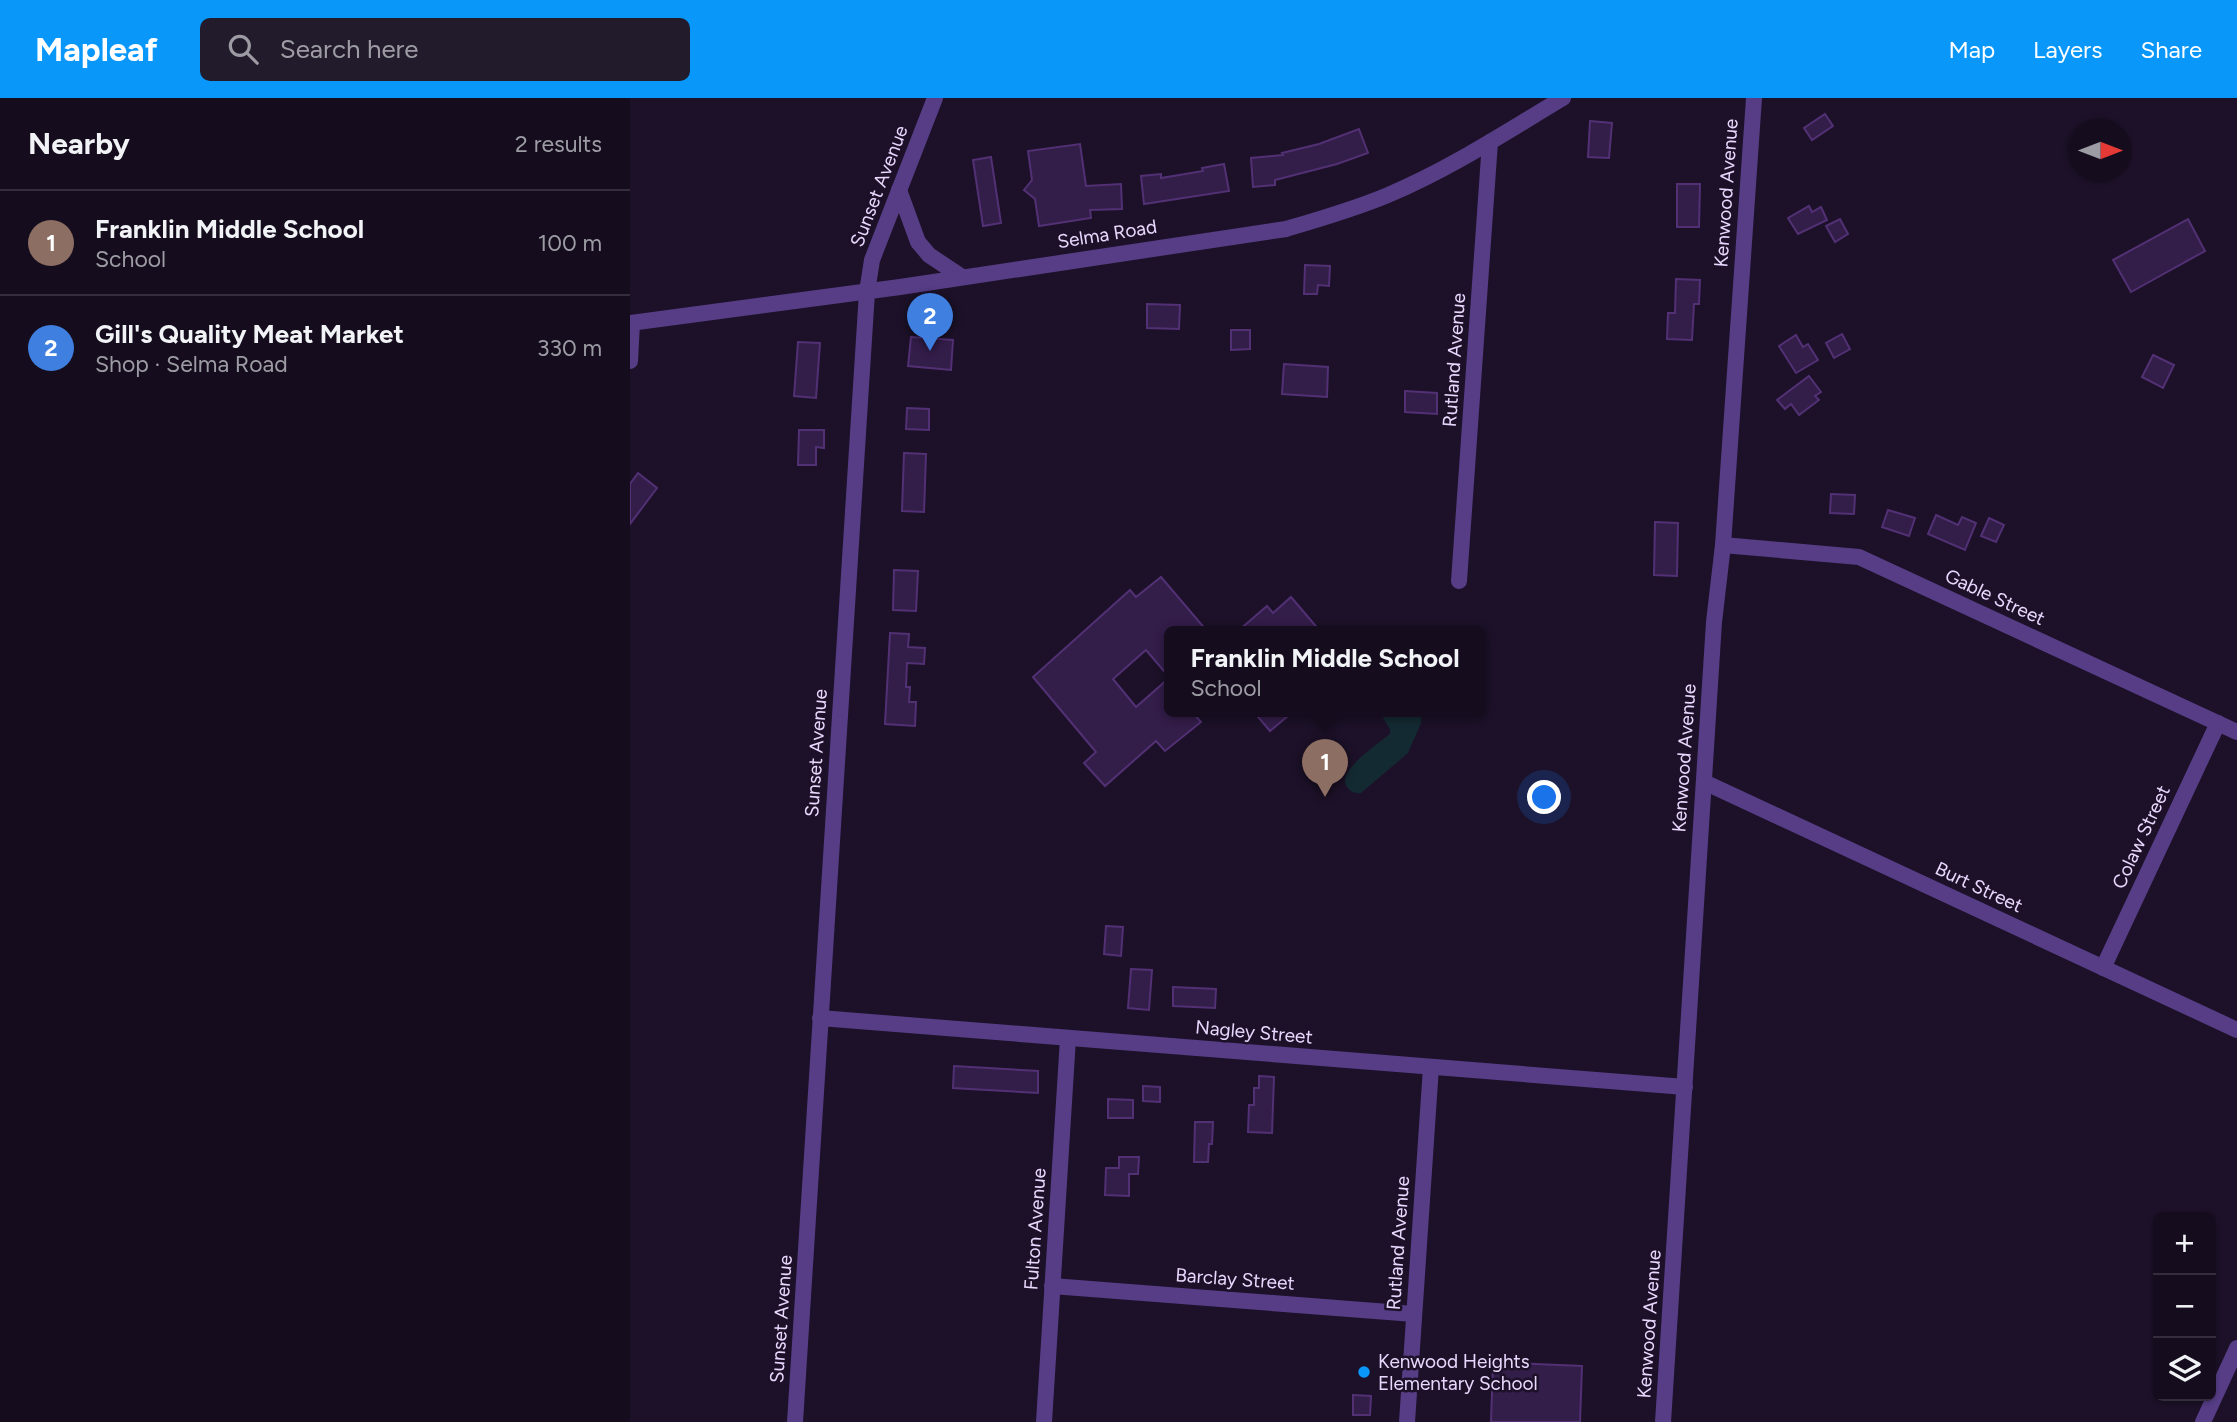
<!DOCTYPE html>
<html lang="en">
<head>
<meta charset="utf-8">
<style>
	body { margin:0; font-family:Figtree,sans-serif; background:#221b2b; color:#f1f3f6 }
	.controls { position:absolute; right:21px; bottom:21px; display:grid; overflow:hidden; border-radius:10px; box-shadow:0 2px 5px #0004 }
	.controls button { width:63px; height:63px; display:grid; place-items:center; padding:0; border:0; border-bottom:2px solid #342d3c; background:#150d1e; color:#f1f3f6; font:35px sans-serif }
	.compass { position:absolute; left:1439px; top:21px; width:63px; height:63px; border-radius:50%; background:#150d1e; box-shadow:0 2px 5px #0004; rotate:90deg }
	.you { position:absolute; left:915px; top:700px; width:24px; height:24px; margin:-18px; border:5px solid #fff; border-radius:50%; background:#1a73e8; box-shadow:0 0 0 10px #1a73e833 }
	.badge { display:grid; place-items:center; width:46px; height:46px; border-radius:50%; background:#0997fa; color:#fff; font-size:23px; font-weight:700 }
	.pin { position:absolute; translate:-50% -58px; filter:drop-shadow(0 2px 4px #0008) }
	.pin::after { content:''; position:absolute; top:37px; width:24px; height:21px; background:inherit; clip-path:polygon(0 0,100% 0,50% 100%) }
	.popup { position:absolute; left:534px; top:528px; width:322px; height:91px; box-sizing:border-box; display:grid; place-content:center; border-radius:10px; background:#150d1e; filter:drop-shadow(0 2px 5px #0005); font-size:23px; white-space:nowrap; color:#9d9ca4 }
	.popup b { font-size:26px; color:#f1f3f6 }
	.popup::after { content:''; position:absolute; left:50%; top:100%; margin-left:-14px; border:14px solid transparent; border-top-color:#150d1e }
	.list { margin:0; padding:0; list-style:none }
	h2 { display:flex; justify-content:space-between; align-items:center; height:91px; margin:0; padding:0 28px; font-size:30px }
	h2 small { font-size:23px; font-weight:400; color:#9d9ca4 }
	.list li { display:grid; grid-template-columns:46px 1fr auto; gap:21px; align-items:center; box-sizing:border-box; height:105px; padding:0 28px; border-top:2px solid #342d3c }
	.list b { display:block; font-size:26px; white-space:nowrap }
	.list p { margin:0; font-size:23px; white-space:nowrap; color:#9d9ca4 }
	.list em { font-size:23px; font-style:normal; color:#9d9ca4 }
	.icon { flex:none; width:38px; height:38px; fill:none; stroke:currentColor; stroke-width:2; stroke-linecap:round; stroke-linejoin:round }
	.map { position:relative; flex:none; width:1607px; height:1324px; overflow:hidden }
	header { display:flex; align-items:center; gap:42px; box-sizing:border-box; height:98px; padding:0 35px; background:#0997fa; color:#fff }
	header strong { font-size:33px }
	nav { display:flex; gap:38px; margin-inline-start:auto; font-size:24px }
	.search { width:490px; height:63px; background:#221b2b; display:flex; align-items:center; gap:18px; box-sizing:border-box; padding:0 24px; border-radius:10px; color:#9d9ca4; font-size:26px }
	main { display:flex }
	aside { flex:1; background:#150d1e }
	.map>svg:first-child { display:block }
	.green { fill:#142a32 }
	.building { fill:#331d49; stroke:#523074; stroke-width:2 }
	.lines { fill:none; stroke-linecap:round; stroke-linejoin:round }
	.minor { stroke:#563d86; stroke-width:16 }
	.poi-dot { fill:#0997fa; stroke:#1c1128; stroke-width:2.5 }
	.labels { text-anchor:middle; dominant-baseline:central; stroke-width:5; stroke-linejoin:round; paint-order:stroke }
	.street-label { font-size:19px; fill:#e8d8fe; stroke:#1c1128 }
	.poi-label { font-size:19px; fill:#e8d8fe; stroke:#1c1128; text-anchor:start }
</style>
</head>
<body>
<header>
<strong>Mapleaf</strong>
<div class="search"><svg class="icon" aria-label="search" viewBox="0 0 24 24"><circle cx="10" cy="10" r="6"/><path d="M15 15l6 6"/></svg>Search here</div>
<nav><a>Map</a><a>Layers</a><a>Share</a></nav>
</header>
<main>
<aside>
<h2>Nearby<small>2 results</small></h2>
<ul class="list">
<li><span class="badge" style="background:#8d6e63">1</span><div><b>Franklin Middle School</b><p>School</p></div><em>100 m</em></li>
<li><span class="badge" style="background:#3f7fe0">2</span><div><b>Gill's Quality Meat Market</b><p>Shop · Selma Road</p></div><em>330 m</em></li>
</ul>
</aside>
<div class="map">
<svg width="1607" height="1324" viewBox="0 0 1607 1324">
	<rect width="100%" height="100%" fill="#1c1128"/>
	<path class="green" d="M758,613H792L791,625L778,655L731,695C725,696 721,694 717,689C705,674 749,645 760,636V631L753,620Z"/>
	<g class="building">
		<polygon points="1195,16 1203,28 1182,42 1174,30"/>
		<polygon points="960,23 982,25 979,60 958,59"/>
		<polygon points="729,31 738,55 707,66 645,82 645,87 623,89 621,60 653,57 652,55 689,46"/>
		<polygon points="450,46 456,88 491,86 492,111 460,112 461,120 409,128 405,101 394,92 402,82 398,53"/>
		<polygon points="361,59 371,125 353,128 343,62"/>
		<polygon points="594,66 599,93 514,106 511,78 531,76 531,80 573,73 572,70"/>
		<polygon points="1047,86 1070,86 1069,129 1047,129"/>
		<polygon points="1179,108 1182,114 1191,109 1197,122 1168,136 1158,120"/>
		<polygon points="1210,121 1218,136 1205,144 1196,128"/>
		<polygon points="1558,121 1575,153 1501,194 1483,162"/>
		<polygon points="675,167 700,168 699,188 688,187 687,196 674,196"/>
		<polygon points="1046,181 1070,182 1069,206 1064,206 1062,242 1037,241 1038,215 1045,215"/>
		<polygon points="517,206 550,207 549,231 517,230"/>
		<polygon points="601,232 620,232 620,251 601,252"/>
		<polygon points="1212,236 1220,251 1204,260 1196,245"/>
		<polygon points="1166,237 1173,249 1178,246 1188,262 1166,275 1149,248"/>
		<polygon points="281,239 323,242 321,272 278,268"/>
		<polygon points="168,244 190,245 186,300 164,298"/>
		<polygon points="1523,257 1544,267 1533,290 1512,279"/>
		<polygon points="654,266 698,269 697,299 652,296"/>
		<polygon points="1179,278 1191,294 1185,298 1189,302 1169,317 1161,306 1155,311 1147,302"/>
		<polygon points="775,293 807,295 807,316 775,314"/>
		<polygon points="277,310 299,311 299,332 276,331"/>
		<polygon points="169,332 194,332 194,350 186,349 186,367 168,367"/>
		<polygon points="274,355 296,356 294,414 272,413"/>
		<polygon points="8,375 27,390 0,426 0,386"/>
		<polygon points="1201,396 1225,397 1224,416 1200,415"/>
		<polygon points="1258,412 1285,420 1279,438 1252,429"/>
		<polygon points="1306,417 1328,427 1332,419 1346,425 1335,452 1298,436"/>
		<polygon points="1359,420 1374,427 1366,444 1351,438"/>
		<polygon points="1025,424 1048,425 1047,478 1024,477"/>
		<polygon points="264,472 288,473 286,513 263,512"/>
		<polygon points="531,479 577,533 539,533 539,579 516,552 483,581 506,609 539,580 539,613 561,613 571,624 535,653 526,643 475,688 454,665 466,654 403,579 500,492 506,499"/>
		<polygon points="661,499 690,533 608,533 637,508 643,515"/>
		<polygon points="260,535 279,536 278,549 295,550 294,566 277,565 276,589 280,589 279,604 286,604 285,628 255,626"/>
		<polygon points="623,613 664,613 640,633"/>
		<polygon points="476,828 493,829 491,858 474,856"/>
		<polygon points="501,871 522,872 519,912 498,910"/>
		<polygon points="543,889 586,891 585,910 543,908"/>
		<polygon points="324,968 408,973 408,995 323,990"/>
		<polygon points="629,978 644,979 642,1035 618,1034 619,1007 624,1007 624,990 629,990"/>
		<polygon points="513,988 530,989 530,1004 513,1003"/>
		<polygon points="478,1001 503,1002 503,1020 478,1020"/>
		<polygon points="565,1024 583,1024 582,1046 579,1046 578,1064 564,1064"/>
		<polygon points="489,1059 509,1059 508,1076 499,1076 499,1098 475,1097 476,1070 489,1070"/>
		<polygon points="863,1264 952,1268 950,1324 861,1324"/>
		<polygon points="723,1297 741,1298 740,1317 723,1317"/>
	</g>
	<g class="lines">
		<g class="minor">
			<polyline points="269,92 288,144 299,157 332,179"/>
			<path d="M0,225L270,189L656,131C690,121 725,111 758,97C820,71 876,34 933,0"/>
			<polyline points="0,263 2,225"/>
			<polyline points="1093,447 1229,459 1607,634"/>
			<polyline points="829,483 860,44"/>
			<polyline points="1074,684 1607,932"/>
			<polyline points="1473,870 1588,625"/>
			<polyline points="190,920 1055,989"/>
			<polyline points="422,1188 784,1216"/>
			<polyline points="165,1324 237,194 242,162 305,0"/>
			<polyline points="414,1324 438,940"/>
			<polyline points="777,1324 801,969"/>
			<polyline points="1033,1324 1084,524 1093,447 1124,0"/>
			<polyline points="1573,1324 1607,1250"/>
		</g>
	</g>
	<circle class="poi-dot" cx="734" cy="1274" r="7"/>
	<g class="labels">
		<g class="street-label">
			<text transform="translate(249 88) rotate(-69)">Sunset Avenue</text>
			<text transform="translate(1096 95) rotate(-86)">Kenwood Avenue</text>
			<text transform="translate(477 136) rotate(-9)">Selma Road</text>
			<text transform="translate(824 262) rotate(-86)">Rutland Avenue</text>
			<text transform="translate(1365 499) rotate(25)">Gable Street</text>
			<text transform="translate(186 655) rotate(-86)">Sunset Avenue</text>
			<text transform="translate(1054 660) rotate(-86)">Kenwood Avenue</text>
			<text transform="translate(1511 739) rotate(-65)">Colaw Street</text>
			<text transform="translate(1349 789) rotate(25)">Burt Street</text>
			<text transform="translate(624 934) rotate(5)">Nagley Street</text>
			<text transform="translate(405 1131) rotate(-86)">Fulton Avenue</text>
			<text transform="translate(768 1145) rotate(-86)">Rutland Avenue</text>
			<text transform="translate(605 1181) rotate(4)">Barclay Street</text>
			<text transform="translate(151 1221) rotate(-86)">Sunset Avenue</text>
			<text transform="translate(1019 1226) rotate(-86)">Kenwood Avenue</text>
		</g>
		<g class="poi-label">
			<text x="748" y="1263">Kenwood Heights<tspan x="748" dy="22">Elementary School</tspan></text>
		</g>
	</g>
</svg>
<div class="controls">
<button>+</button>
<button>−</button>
<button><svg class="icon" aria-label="layers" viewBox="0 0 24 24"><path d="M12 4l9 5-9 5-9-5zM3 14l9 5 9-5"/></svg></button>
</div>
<svg class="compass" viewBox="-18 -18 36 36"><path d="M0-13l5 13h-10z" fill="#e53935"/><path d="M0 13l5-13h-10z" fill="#9d9ca4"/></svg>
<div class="you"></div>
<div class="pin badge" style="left:695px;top:699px;background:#8d6e63">1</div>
<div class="popup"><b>Franklin Middle School</b>School</div>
<div class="pin badge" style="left:300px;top:253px;background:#3f7fe0">2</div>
</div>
</main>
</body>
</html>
